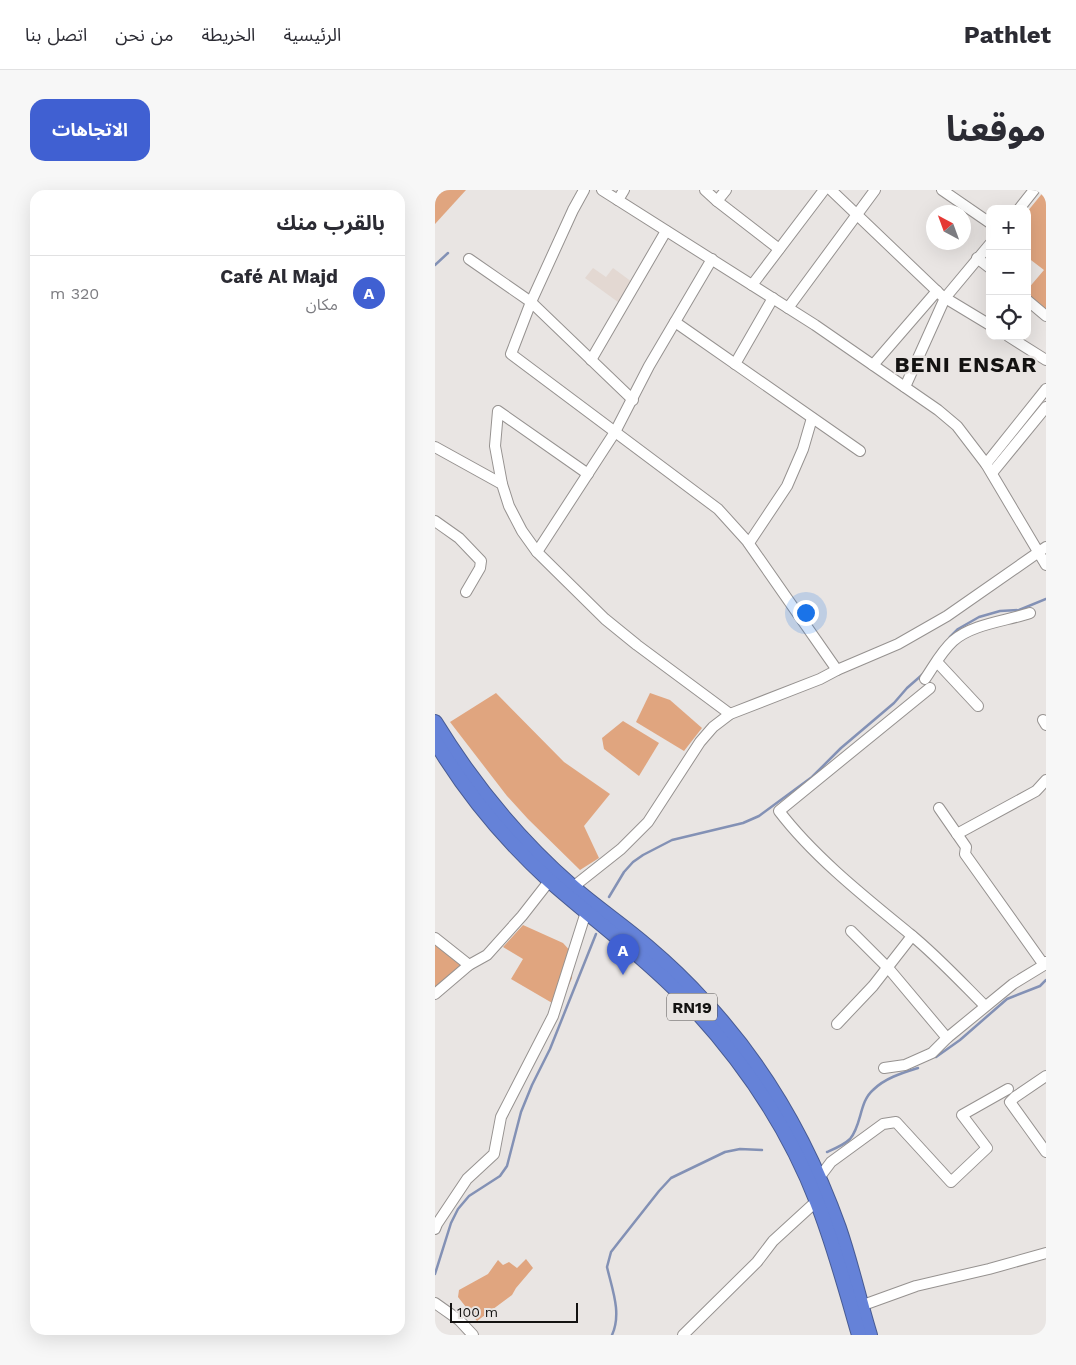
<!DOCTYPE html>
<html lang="ar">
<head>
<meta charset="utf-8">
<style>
	body { margin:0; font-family:"Work Sans","Noto Sans Arabic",sans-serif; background:#f7f7f7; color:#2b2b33; direction:rtl }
	.controls { position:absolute; right:15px; top:15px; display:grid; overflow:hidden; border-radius:10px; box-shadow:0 5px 20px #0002 }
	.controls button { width:45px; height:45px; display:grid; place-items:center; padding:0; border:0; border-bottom:1px solid #e1e1e2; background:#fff; color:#2b2b33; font:25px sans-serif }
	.compass { position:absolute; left:491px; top:15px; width:45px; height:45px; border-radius:50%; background:#fff; box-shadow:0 5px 20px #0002; rotate:319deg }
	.scale { position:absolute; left:15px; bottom:12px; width:128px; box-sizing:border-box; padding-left:5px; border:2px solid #131211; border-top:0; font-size:14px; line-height:18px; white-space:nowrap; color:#131211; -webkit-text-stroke:4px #e9e5e3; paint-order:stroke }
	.you { position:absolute; left:370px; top:422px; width:18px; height:18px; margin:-12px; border:4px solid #fff; border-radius:50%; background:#1a73e8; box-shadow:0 0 0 8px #1a73e833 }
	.badge { display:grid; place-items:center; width:32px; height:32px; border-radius:50%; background:#4060d2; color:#fff; font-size:16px; font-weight:700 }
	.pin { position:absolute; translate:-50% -41px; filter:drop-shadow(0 1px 2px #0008) }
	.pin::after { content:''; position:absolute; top:26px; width:18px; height:15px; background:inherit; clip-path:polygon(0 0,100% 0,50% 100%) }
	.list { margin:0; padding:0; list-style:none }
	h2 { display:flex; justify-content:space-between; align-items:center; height:65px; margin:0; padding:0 20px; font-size:21px }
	h2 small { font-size:16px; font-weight:400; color:#7c7c81 }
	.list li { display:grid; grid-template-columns:32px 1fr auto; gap:15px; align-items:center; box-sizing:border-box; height:75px; padding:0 20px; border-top:1px solid #e1e1e2 }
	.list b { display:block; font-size:19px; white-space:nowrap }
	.list p { margin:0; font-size:16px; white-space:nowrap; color:#7c7c81 }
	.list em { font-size:16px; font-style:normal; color:#7c7c81 }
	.icon { flex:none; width:28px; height:28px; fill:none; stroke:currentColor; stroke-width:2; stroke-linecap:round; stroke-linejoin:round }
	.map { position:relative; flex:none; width:611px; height:1145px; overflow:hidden; direction:ltr; border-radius:15px }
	header { display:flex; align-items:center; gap:30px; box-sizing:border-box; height:70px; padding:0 25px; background:#fff; border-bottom:1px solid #e1e1e2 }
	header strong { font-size:24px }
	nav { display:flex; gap:28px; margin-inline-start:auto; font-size:18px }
	.intro { display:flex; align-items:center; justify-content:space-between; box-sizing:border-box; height:120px; padding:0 30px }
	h1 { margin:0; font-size:35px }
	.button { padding:12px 22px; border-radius:15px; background:#4060d2; color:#fff; font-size:18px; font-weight:700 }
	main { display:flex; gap:30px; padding:0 30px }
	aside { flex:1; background:#fff; border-radius:15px; box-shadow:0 5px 20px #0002 }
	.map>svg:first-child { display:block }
	.built { fill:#e3d8d2 }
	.green { fill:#e0a57f }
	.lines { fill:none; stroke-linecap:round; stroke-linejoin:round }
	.stream { stroke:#8391b5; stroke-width:2.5 }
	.minor-casing { stroke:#969290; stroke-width:12 }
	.highway-casing { stroke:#485b92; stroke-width:16 }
	.minor { stroke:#fff; stroke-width:10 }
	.highway { stroke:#6582d8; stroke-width:14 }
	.labels { text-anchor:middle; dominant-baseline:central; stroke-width:5; stroke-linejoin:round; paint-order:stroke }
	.shield { fill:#e9e5e3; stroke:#535150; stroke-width:1 }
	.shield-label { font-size:16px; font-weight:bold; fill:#131211 }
	.district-label { font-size:22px; font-weight:bold; letter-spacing:1px; fill:#131211; stroke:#e9e5e3 }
</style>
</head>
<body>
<header>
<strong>Pathlet</strong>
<nav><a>الرئيسية</a><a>الخريطة</a><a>من نحن</a><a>اتصل بنا</a></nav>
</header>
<div class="intro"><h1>موقعنا</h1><a class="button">الاتجاهات</a></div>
<main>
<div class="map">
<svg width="611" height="1145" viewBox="0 0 611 1145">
	<rect width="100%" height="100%" fill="#e9e5e3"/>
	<polygon class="built" points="158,78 171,87 178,78 197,92 183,112 150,88"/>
	<g class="green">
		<polygon points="0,0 31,0 0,34"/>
		<polygon points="610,0 611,0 611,120 592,104 592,100 609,80 592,67 592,22"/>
		<polygon points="61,503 129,572 175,604 149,636 164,668 145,680 93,629 72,606 15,532"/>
		<polygon points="215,503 235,510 267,538 249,561 201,532"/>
		<polygon points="188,531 224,553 204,586 169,559 167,548"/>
		<polygon points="88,735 128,753 138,764 137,788 124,817 76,789 88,769 68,757"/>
		<polygon points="0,754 26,775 0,797"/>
		<polygon points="91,1069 98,1078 81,1098 77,1105 42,1131 23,1107 24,1100 53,1084 63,1070 68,1075 74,1072 82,1078"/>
	</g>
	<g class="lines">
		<g class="stream">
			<polyline points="0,75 13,63"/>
			<polyline points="515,447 523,439 544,427 565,421 584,420 611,409"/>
			<polyline points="174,707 189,682 198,672 208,665 237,650 308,633 324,626 377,587 406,558 459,513 472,498 488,484"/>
			<polyline points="501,867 525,850 572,809 605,796 611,790"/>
			<path d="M392,962C399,959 409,955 415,949C427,935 424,912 438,900C450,888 467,883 483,878"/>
			<polyline points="0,1084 16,1033 23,1019 34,1006 65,986 72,976 86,922 97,895 115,859 161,744"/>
			<path d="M177,1145C187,1123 177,1099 172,1077L176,1062L183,1053L224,1001L236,988L290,962L305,959L327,960"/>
		</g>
		<defs>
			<g id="minor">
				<polyline points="149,0 138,20 96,112 76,164 283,319 312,351 402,480"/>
				<polyline points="167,0 380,135 503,220 522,236 551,274 611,375"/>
				<polyline points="270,0 282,11"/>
				<polyline points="291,0 282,11 344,59"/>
				<polyline points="396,0 507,106 555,135"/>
				<polyline points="507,0 555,33"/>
				<polyline points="183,10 189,0"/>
				<polyline points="584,19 599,0"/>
				<polyline points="542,68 555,78"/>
				<polyline points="34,69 96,112 198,210"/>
				<polyline points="317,95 389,0"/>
				<polyline points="592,110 611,126"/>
				<polyline points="353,118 440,0"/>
				<polyline points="240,132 425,261"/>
				<polyline points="573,146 611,170"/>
				<polyline points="156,170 231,41"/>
				<polyline points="300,174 338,108"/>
				<polyline points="438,175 502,101"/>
				<polyline points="470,197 510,108 555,54"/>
				<polyline points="0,257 67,294 74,316 87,341 102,362 170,429 202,455 295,524"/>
				<polyline points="551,274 611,199"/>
				<polyline points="557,283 611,217"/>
				<polyline points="67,294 60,256 63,221 153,284"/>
				<polyline points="0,331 24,348 46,371 45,378 31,402"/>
				<polyline points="314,353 352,296 368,259 377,228"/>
				<polyline points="102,362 180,242 214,176 277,69"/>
				<polyline points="502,472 543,516"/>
				<path d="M490,489C499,476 506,462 518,451C537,434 571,431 595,423"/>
				<path d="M495,498L344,621C379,667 431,708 475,744C502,766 526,792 550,816"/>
				<polyline points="608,530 611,535"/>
				<polyline points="504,618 531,657 530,664 609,775"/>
				<polyline points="522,644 601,601 611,590"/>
				<polyline points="133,701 186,659 213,632 265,552 278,537 295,524 385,489 402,480 463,454 512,426 611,357"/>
				<polyline points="416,741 454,779 512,848"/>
				<polyline points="0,748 34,775"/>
				<polyline points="0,804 34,775 52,765 87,726 119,685"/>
				<polyline points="402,834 438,796 477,746"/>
				<polyline points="449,878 470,875 497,863 512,848 578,794 609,775 611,772"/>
				<polyline points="611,886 580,907 575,912 611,962"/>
				<polyline points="384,988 396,972 448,934 461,932 516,992 552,958 527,925 573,899"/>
				<polyline points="0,1039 2,1034 32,989 59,964 66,927 118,826 151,722"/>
				<polyline points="0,1113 24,1130 38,1145"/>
				<polyline points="420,1118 481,1096 554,1079 611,1063"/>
				<polyline points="248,1145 322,1072 338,1051 385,1008"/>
			</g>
			<g id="highway">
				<path d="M0,532C38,594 84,650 138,697C162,718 189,736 213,757C233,774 252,792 269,811C330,876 374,954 404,1038C416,1073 424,1109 435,1145"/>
				<path d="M0,551C31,603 70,650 115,691C158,729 205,763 246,805C304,865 352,934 382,1012C399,1055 411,1100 424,1145"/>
			</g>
		</defs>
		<use href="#minor" class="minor-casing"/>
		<use href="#highway" class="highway-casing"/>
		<use href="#minor" class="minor"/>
		<use href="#highway" class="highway"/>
	</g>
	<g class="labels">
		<rect class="shield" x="232" y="803.5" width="50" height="27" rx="4"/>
		<g class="shield-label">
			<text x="257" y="817">RN19</text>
		</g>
		<g class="district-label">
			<text x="531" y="174">BENI ENSAR</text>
		</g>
	</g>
</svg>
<div class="controls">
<button>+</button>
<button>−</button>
<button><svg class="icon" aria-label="locate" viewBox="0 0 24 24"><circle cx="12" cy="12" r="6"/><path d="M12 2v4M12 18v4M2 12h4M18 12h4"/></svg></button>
</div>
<svg class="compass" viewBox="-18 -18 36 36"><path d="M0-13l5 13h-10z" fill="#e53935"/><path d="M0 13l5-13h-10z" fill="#7c7c81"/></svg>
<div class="scale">100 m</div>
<div class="you"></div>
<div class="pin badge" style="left:188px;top:785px">A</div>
</div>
<aside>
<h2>بالقرب منك<small></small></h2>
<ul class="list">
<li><span class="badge">A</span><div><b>Café Al Majd</b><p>مكان</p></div><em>320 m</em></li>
</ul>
</aside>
</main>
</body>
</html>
